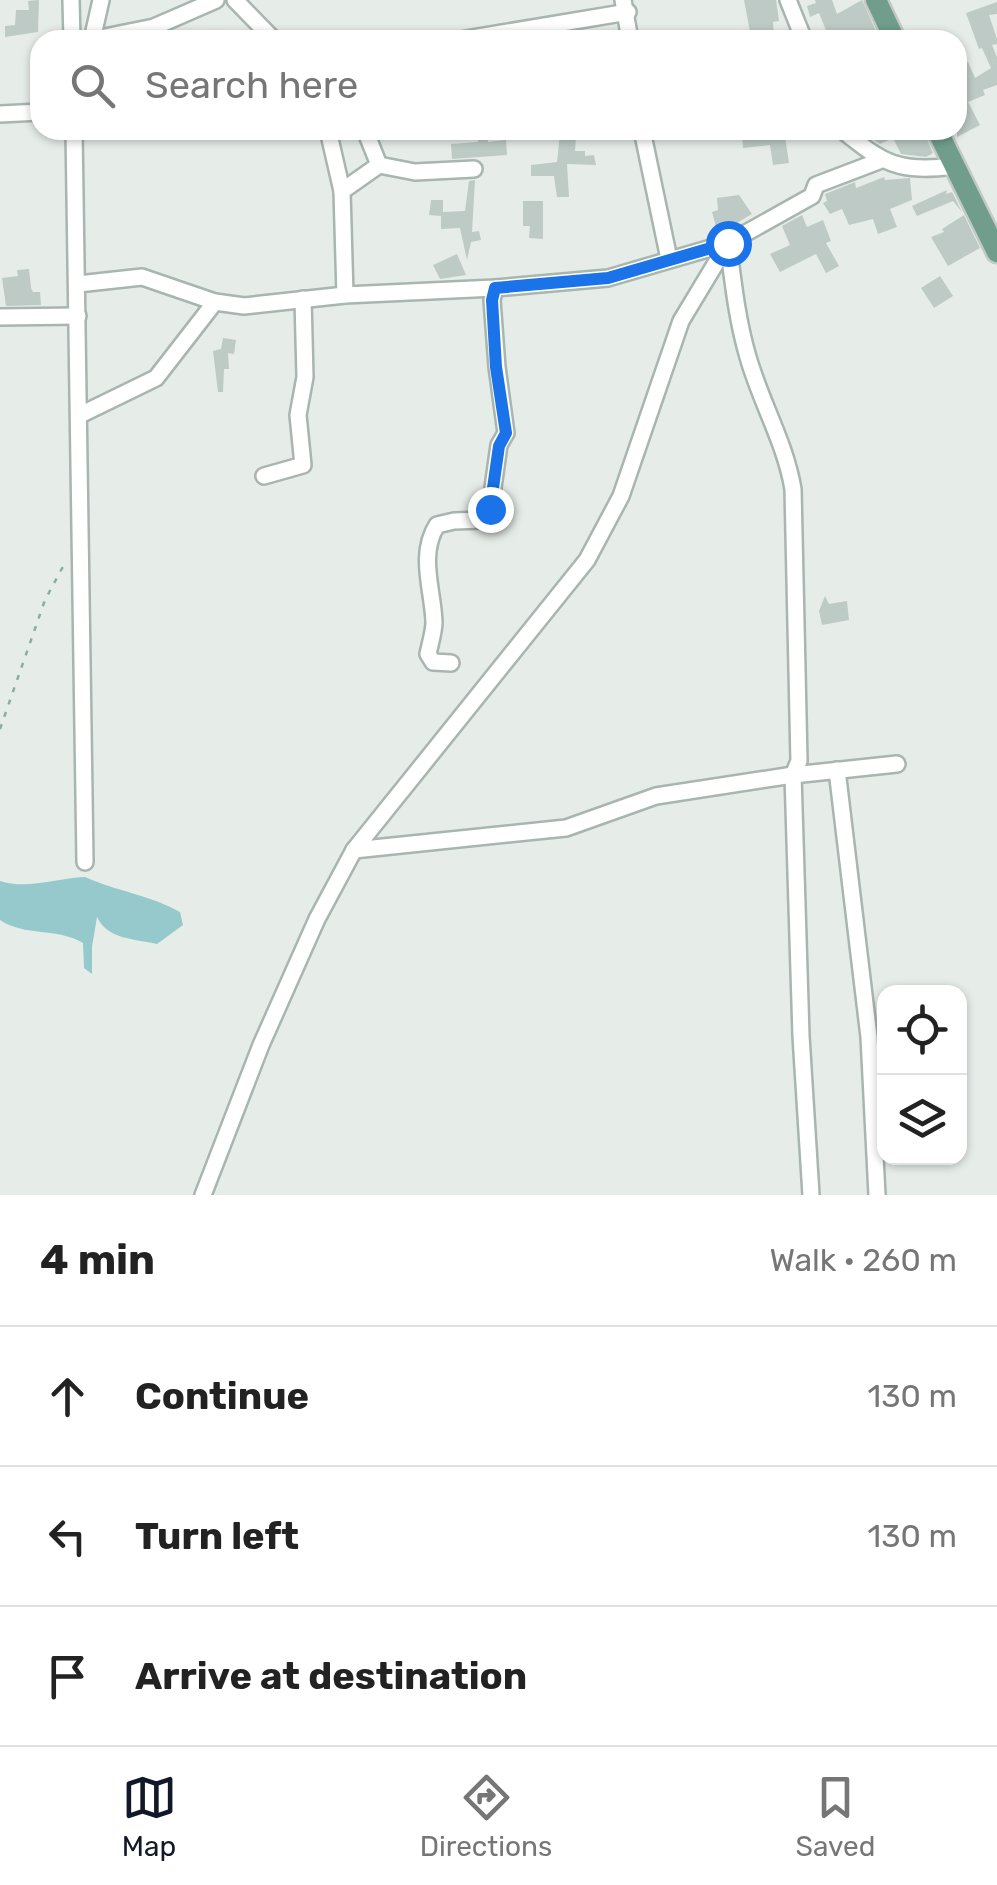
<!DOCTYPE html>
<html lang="en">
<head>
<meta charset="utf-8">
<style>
	body { margin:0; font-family:Rubik,sans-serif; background:#f2f2f2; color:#222 }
	.controls { position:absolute; right:30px; bottom:30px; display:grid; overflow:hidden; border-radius:20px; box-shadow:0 2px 8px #0004 }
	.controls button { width:90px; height:90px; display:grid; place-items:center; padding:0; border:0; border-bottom:2px solid #e0e0e0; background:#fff; color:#222; font:50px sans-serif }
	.stop { position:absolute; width:30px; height:30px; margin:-22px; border:8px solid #1a73e8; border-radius:50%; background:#fff }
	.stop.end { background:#1a73e8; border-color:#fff; box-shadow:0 2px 10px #0008 }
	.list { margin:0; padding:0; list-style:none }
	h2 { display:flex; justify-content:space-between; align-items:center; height:130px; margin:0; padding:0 40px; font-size:42px }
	h2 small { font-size:32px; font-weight:400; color:#767676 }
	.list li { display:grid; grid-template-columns:65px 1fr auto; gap:30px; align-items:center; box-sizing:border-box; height:140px; padding:0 40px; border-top:2px solid #e0e0e0 }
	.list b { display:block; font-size:38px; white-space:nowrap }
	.list em { font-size:32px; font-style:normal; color:#767676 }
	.icon { flex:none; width:55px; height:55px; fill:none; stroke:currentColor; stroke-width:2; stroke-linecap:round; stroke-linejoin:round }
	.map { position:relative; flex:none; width:997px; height:1195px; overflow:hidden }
	.search { position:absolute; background:#fff; box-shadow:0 2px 8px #0004; left:30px; right:30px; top:30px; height:110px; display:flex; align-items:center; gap:25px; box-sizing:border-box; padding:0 35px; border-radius:30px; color:#767676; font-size:38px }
	.sheet { height:550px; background:#fff }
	nav { display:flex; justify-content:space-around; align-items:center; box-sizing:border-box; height:140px; border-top:2px solid #e0e0e0; background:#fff; font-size:28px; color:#767676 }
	nav a { display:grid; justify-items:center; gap:5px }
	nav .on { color:#111827 }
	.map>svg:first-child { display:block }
	.water { fill:#95c9cb }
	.building { fill:#becac5 }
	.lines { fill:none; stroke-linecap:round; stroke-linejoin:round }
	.minor-casing { stroke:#a9b5af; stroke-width:20 }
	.major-casing { stroke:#c3c9c6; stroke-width:25 }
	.path { stroke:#8aad9e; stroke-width:2.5; stroke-dasharray:5 8; stroke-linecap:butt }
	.minor { stroke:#fff; stroke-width:15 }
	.major { stroke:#709d8c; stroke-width:20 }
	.route { stroke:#1a73e8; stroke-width:12 }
</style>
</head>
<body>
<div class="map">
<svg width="997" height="1195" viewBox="0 0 997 1195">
	<rect width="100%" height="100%" fill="#e6ede9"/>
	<path class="water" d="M85,877C116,891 150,895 180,912L183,925L157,944C134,939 107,939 97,917L92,947V974L84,968L83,943C56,927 26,937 0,920V881C27,890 56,878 85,877Z"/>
	<g class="building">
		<polygon points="39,0 38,32 5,37 5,26 15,25 16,10 29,10 28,1"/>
		<polygon points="744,0 776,0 779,21 773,22 774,37 751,37"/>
		<polygon points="815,0 832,0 837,14 862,0 880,40 830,40 819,13 810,17 807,6 816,3"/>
		<polygon points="997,2 997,14 989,15 997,39 997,44 992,45 997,57 997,85 983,90 985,95 968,102 980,125 957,137 957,93 964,90 957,67 968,62 975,78 991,68 982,48 979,49 966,13"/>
		<polygon points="477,130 488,130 488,142 506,140 507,155 452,159 451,144 478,142"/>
		<polygon points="767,130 784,130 789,163 773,165 770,145 743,148 742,135 767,133"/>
		<polygon points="860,130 923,130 933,153 926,157 901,154 893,138 880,144"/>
		<polygon points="560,133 576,135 575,151 585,151 585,156 594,155 596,165 567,164 569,197 557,197 554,176 531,176 531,165 557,162"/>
		<polygon points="884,177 885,180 910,178 912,200 890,209 897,227 878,234 873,219 849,225 842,209 830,214 823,203 827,201 825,194 855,182 856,188"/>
		<polygon points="475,180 472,232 479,231 481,240 471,242 467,260 460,228 441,229 441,216 429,215 431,200 443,200 443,212 465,211 469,181"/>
		<polygon points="947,190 946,194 952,192 962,212 953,201 917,216 912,206"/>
		<polygon points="739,195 752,214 718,234 712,212 718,210 717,198"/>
		<polygon points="523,201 543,201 543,239 529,238 530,226 523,226"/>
		<polygon points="802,215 807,227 823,220 831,241 826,243 839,266 826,273 816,254 780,272 770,254 790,245 782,226"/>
		<polygon points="964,215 980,248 948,266 931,237 944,232 942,229"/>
		<polygon points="457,254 466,275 440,279 433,265"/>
		<polygon points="29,269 31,288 33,292 40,292 41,305 6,306 2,278 18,276 17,270"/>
		<polygon points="940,276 953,296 934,308 921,288"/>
		<polygon points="223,338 236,340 234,354 228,353 229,369 224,369 223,392 218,392 213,351 221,349"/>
		<polygon points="825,596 829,604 847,601 849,620 822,625 819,611"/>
	</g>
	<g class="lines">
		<defs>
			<g id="minor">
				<polyline points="71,0 72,40"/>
				<polyline points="235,0 274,40"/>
				<polyline points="623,0 630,40"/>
				<polyline points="788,0 804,40"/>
				<polyline points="90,40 154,27 216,0"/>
				<polyline points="92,40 101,0"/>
				<polyline points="460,40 628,12"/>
				<polyline points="0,114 40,112"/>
				<polyline points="74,130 85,862"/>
				<polyline points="328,130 342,191 345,295"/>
				<polyline points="365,130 379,165"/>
				<polyline points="642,130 669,259"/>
				<path d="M842,130C884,164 899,173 954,166"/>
				<polyline points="342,191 379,165 415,172 474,169"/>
				<path d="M728,243C733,281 737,320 748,357C761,403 785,442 793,489L799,761L793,775L801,1036L811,1195"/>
				<polyline points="78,284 142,277 215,302 244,306 345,295 495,288 608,278 728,243 812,196 816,185 879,161"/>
				<polyline points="0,317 78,316"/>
				<polyline points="80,415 156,378 215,302"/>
				<polyline points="264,476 303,465 298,415 305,377 303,299"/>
				<path d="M451,663L433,662L428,654C430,644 434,632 434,622C433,590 418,555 437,525L454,521L482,520L490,509L499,445L506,433L497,367L492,300L495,288"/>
				<polyline points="837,770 869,1037 877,1195"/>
				<polyline points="354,850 566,828 656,796 793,775 897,764"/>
				<polyline points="203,1195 261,1045 317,919 354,850 587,560 621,496 681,321 728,243"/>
			</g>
			<g id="major">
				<polyline points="876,0 895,40"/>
				<polyline points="937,130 997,252"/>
			</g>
		</defs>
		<use href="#minor" class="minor-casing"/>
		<use href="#major" class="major-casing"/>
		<polyline class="path" points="0,729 45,600 66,561"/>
		<use href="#minor" class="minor"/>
		<use href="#major" class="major"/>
	</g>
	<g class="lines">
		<polyline class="route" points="490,509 499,446 506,433 496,367 492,300 495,288 608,278 728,243"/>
	</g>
</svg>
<div class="controls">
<button><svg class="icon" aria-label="locate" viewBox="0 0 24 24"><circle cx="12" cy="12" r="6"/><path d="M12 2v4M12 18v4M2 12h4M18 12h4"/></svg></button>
<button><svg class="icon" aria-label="layers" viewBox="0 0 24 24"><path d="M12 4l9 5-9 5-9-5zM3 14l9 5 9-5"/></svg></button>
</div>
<div class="stop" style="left:728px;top:243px"></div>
<div class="stop end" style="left:490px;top:509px"></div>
<div class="search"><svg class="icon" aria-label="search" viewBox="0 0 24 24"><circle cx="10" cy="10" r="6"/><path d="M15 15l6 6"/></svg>Search here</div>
</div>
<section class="sheet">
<h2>4 min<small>Walk · 260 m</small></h2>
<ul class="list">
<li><svg class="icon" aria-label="ahead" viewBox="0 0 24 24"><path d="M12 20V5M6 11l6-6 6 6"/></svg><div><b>Continue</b></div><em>130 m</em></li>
<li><svg class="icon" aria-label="left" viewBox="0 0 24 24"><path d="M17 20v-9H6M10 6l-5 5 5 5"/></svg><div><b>Turn left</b></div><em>130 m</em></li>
<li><svg class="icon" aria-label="arrive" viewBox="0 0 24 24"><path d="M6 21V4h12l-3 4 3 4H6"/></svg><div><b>Arrive at destination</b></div></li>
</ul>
</section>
<nav>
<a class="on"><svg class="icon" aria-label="map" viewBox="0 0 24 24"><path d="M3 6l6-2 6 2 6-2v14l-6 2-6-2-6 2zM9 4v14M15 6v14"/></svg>Map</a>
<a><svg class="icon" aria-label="directions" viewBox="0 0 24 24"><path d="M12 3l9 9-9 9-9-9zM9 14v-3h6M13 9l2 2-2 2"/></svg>Directions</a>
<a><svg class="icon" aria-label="saved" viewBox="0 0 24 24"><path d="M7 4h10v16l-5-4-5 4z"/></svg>Saved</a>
</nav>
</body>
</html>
